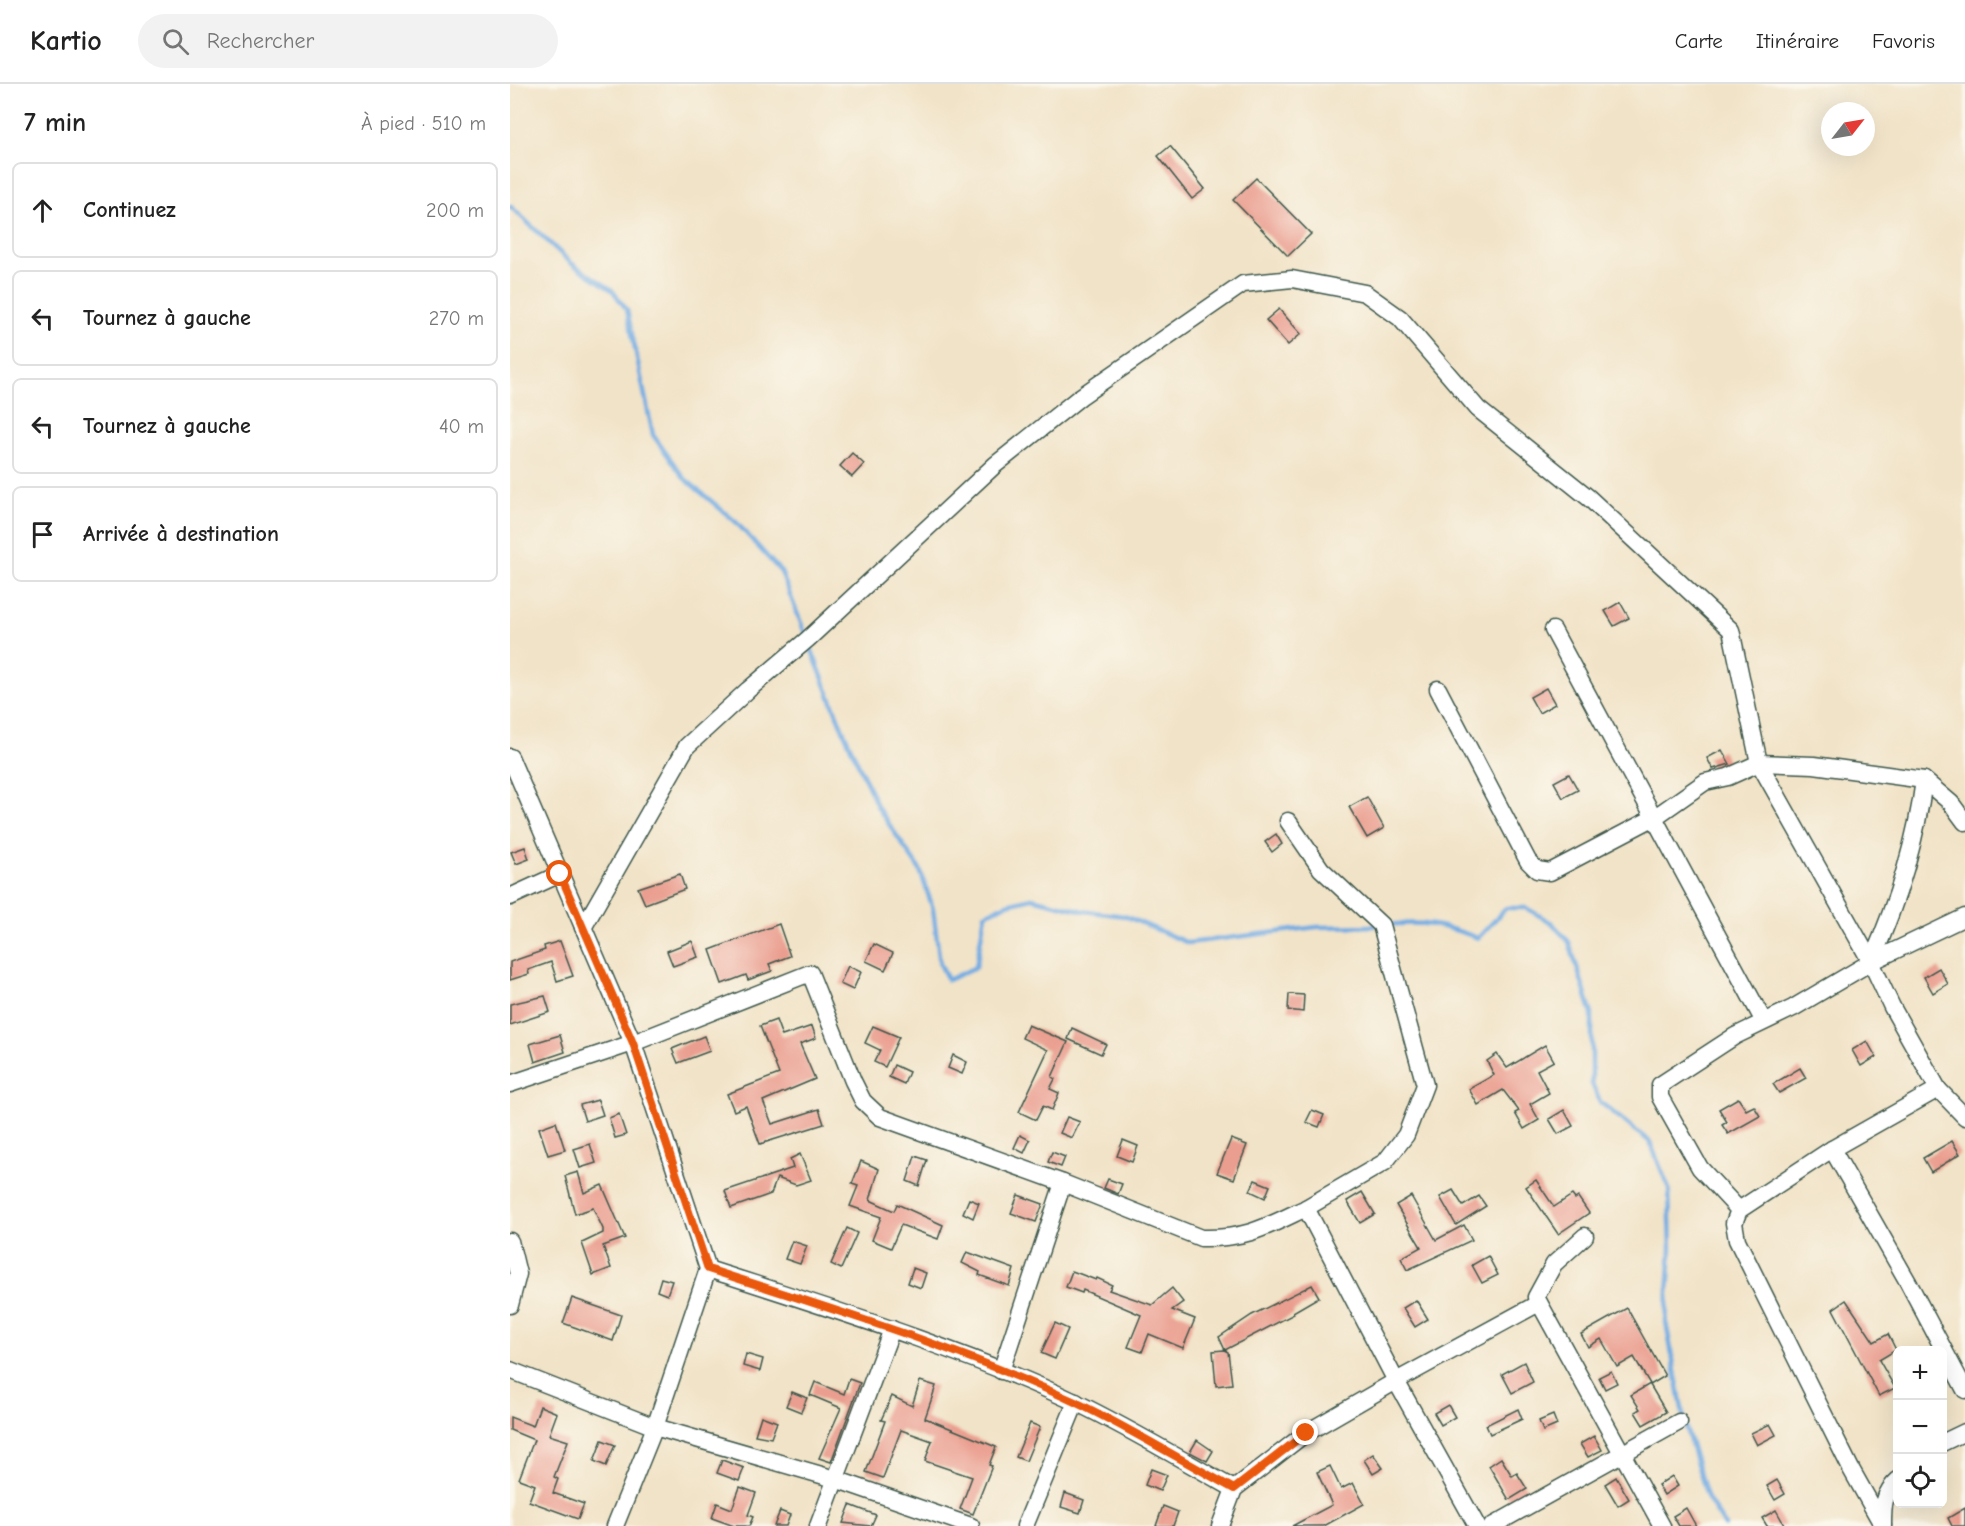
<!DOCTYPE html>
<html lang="fr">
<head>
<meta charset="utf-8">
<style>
	body { margin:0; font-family:"Comic Neue",sans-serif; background:#f2f2f2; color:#222 }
	.controls { position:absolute; right:18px; bottom:18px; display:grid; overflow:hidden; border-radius:9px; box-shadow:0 6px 24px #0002 }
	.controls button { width:54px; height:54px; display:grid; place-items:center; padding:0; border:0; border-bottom:2px solid #e0e0e0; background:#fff; color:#222; font:30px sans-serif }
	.compass { position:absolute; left:1311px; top:18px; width:54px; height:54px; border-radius:50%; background:#fff; box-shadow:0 6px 24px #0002; rotate:59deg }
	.stop { position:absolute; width:18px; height:18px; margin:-14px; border:4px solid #ea580c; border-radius:50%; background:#fff }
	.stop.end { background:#ea580c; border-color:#fff; box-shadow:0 2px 6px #0008 }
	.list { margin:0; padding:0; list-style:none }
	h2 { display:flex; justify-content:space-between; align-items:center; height:78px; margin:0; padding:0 24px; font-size:26px }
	h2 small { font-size:20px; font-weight:400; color:#767676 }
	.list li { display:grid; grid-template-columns:39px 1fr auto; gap:18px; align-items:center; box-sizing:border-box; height:96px; margin:0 12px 12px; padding:0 12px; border:2px solid #e0e0e0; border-radius:9px }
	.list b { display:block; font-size:22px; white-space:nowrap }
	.list em { font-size:20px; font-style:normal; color:#767676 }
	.icon { flex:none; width:33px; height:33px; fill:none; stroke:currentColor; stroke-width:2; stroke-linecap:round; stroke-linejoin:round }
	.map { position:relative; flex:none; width:1455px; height:1442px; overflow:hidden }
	header { display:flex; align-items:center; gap:36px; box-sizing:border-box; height:84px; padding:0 30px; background:#fff; border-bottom:2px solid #e0e0e0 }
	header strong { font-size:28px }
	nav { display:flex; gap:33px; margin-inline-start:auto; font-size:21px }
	.search { width:420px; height:54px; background:#f2f2f2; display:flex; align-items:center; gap:15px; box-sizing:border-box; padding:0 21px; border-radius:33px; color:#767676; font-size:22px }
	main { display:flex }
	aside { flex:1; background:#fff }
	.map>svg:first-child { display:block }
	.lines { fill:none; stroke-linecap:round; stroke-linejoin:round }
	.stream { stroke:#72ace2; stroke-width:4.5 }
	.building { fill:#ea9e8f }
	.minor-casing { stroke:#3e564a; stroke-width:19 }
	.minor { stroke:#fff; stroke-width:16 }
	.route { stroke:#ea580c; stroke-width:8 }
</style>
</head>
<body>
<header>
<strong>Kartio</strong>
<div class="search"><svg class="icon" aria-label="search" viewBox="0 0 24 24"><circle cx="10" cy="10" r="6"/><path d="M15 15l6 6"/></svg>Rechercher</div>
<nav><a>Carte</a><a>Itinéraire</a><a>Favoris</a></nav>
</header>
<main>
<aside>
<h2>7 min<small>À pied · 510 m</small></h2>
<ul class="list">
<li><svg class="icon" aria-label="ahead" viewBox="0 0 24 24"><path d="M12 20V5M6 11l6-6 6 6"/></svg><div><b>Continuez</b></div><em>200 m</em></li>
<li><svg class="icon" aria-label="left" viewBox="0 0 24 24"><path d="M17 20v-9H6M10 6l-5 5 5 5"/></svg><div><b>Tournez à gauche</b></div><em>270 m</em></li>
<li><svg class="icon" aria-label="left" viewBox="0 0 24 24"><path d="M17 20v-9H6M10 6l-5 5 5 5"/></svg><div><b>Tournez à gauche</b></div><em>40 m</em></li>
<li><svg class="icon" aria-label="arrive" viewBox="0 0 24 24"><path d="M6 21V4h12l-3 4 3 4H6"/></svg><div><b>Arrivée à destination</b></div></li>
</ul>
</aside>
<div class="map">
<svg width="1455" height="1442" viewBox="0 0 1455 1442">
	<rect width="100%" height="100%" fill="#fbf7ec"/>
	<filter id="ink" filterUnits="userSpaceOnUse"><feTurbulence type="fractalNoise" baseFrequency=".0167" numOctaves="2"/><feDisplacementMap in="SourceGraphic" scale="12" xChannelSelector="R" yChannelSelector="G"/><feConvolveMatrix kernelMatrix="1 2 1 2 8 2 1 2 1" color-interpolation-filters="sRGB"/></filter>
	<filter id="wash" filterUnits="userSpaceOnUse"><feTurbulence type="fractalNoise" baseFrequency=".008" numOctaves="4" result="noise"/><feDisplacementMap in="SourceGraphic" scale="24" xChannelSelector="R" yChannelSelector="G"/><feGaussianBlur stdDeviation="1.35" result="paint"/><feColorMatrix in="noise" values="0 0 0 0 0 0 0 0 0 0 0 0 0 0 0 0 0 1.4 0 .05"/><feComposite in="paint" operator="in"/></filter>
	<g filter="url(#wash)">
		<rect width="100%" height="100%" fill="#f1e3c7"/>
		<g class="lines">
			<g class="stream">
				<polyline points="0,122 61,179 102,206 117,226 143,351 174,394 226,438 271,488 333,646 368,724 410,786 423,825 430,880 438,896 466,883 475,830 497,820 522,814 574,827 615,832 678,859 807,843 865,842"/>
				<path d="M873,841C913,837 931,840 968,854L996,824H1016L1042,839L1059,858L1082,930V1000L1090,1018L1140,1058L1159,1105L1161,1165L1156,1238L1175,1341L1198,1415L1215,1442"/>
			</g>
		</g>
		<g id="blocks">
			<g class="building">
				<polygon points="660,62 695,105 682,115 648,72"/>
				<polygon points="746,94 801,150 778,172 723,116"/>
				<polygon points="769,225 791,250 778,261 756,236"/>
				<polygon points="342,369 354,380 342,393 330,382"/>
				<polygon points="1110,518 1119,534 1104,542 1095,527"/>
				<polygon points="1036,604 1045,620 1029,629 1020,613"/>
				<polygon points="1212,666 1220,680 1203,685 1197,674"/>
				<polygon points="1059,690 1068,706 1053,714 1044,698"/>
				<polygon points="857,713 874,744 857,754 839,723"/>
				<polygon points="766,750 772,760 762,768 755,758"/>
				<polygon points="15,763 19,775 6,780 1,768"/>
				<polygon points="170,790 175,805 135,820 128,804"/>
				<polygon points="269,840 280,872 259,880 262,887 238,896 236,891 212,900 200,866"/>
				<polygon points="50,857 63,892 47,897 41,878 18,886 19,890 0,896 0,878 35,866 34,862"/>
				<polygon points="182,857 188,873 163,882 157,867"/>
				<polygon points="364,860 383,869 375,886 356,877"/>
				<polygon points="338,882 351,888 343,906 330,900"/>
				<polygon points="1429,884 1438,900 1423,909 1414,893"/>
				<polygon points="779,910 794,911 793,928 778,926"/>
				<polygon points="35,912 40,928 0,941 0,920"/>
				<polygon points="266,936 272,952 302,942 306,954 290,960 305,995 253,1017 262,1040 309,1025 314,1040 250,1060 236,1022 224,1027 217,1010 269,990 250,942"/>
				<polygon points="518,941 558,958 542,993 545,995 540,1005 549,1009 542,1026 533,1022 526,1036 509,1028 538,966 512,954"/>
				<polygon points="363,942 389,953 375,983 364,978 370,966 355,959"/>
				<polygon points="562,944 596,960 591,970 558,955"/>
				<polygon points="50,951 55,968 25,978 20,960"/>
				<polygon points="194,952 200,967 168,979 162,965"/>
				<polygon points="1357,957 1366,973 1351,982 1342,966"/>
				<polygon points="1035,961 1044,977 1027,986 1039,1009 1020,1020 1029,1036 1014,1045 1005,1029 1009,1027 993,1006 968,1021 959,1005 984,991 977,977 987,970 997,984"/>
				<polygon points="443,971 457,978 452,990 438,984"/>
				<polygon points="384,981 399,988 394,1000 379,993"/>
				<polygon points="1290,984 1296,994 1269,1009 1263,1000"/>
				<polygon points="1228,1014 1236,1026 1244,1022 1250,1032 1218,1050 1212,1041 1217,1038 1209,1025"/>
				<polygon points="88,1016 93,1031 75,1037 70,1021"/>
				<polygon points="802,1026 814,1031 809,1043 796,1038"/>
				<polygon points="1054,1026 1063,1042 1048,1050 1039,1035"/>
				<polygon points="109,1030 116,1051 105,1054 99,1034"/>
				<polygon points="557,1033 570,1038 562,1054 550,1049"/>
				<polygon points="46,1038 55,1066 38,1071 29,1044"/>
				<polygon points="510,1051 520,1056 514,1069 504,1064"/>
				<polygon points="721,1055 737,1061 724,1095 707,1089"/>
				<polygon points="613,1056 628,1062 622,1078 607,1072"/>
				<polygon points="1442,1057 1450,1070 1421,1088 1413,1074"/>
				<polygon points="80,1060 86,1079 70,1084 64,1065"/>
				<polygon points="542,1068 555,1073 551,1083 538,1078"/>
				<polygon points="290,1070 301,1096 286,1101 267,1094 261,1110 221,1124 215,1107 283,1084 280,1075"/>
				<polygon points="405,1072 417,1076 409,1102 397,1097"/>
				<polygon points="351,1077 369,1085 360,1116 384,1127 387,1120 433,1141 428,1155 391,1141 381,1164 362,1156 371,1133 340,1122 348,1102 342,1100"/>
				<polygon points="68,1088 74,1109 92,1101 115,1154 93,1162 101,1184 83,1191 72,1159 93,1149 93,1145 83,1124 65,1130 55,1092"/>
				<polygon points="598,1095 612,1100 608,1110 594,1104"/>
				<polygon points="745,1096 760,1102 755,1114 740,1107"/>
				<polygon points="1026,1096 1044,1123 1062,1111 1065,1115 1068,1113 1079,1129 1048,1150 1016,1103"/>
				<polygon points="943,1106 953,1122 969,1112 976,1122 946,1141 930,1113"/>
				<polygon points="852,1108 865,1130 850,1139 837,1117"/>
				<polygon points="508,1111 533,1120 526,1138 501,1129"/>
				<polygon points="901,1112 926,1156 954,1141 962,1156 897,1186 891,1174 911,1163 886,1121"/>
				<polygon points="459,1115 469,1119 463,1134 453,1129"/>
				<polygon points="337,1144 347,1149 331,1185 321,1180"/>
				<polygon points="282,1157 297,1162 290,1180 275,1175"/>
				<polygon points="457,1168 504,1185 499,1202 469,1191 470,1188 452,1179"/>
				<polygon points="978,1172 988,1191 972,1199 962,1181"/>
				<polygon points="403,1184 416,1189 411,1204 398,1199"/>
				<polygon points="562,1187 586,1196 587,1194 602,1201 599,1206 642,1221 662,1204 673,1218 662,1226 685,1235 673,1264 639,1250 632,1268 618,1263 631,1231 573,1206 572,1209 556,1203"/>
				<polygon points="151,1194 162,1197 157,1211 147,1207"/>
				<polygon points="802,1201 809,1213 783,1228 784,1230 715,1266 709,1253 742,1231"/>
				<polygon points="62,1214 111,1231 103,1257 53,1239"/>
				<polygon points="906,1216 918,1235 905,1243 893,1224"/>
				<polygon points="1336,1216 1364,1258 1378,1250 1386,1266 1369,1276 1385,1304 1369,1312 1323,1225"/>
				<polygon points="1117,1224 1155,1292 1140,1301 1156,1328 1133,1341 1125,1328 1130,1325 1121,1311 1140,1300 1124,1273 1107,1283 1091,1255 1078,1263 1071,1250"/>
				<polygon points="545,1239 558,1245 545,1275 531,1269"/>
				<polygon points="714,1266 718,1268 722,1300 706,1302 703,1267"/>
				<polygon points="236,1270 253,1275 250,1287 233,1282"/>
				<polygon points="1014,1278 1023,1298 1002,1309 992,1290"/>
				<polygon points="1101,1287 1107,1299 1095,1305 1089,1293"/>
				<polygon points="339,1295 350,1299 321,1378 309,1374 331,1324 300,1311 305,1298 334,1310"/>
				<polygon points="410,1297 426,1302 415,1334 486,1363 479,1381 482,1382 463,1430 450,1425 462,1393 415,1377 422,1357 391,1346 373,1394 356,1388 375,1337 371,1336 382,1312 402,1322"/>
				<polygon points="282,1308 297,1314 291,1328 276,1322"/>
				<polygon points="938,1321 945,1333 931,1341 924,1329"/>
				<polygon points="30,1322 47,1329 39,1351 58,1357 44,1393 48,1395 43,1409 74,1420 68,1435 19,1417 25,1401 9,1395 24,1356 0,1346 0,1333 23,1342"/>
				<polygon points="1008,1325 1012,1335 980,1350 976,1341"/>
				<polygon points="1043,1331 1047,1341 1033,1347 1029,1337"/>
				<polygon points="251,1332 267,1338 261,1354 245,1351"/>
				<polygon points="520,1339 530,1343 516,1377 506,1373"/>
				<polygon points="1260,1340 1266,1351 1247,1361 1241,1349"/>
				<polygon points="1084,1352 1092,1366 1078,1373 1070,1360"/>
				<polygon points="92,1356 105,1361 96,1382 84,1377"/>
				<polygon points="687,1356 703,1367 697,1377 680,1368"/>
				<polygon points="863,1370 873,1384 863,1390 854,1376"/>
				<polygon points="991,1374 1002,1392 1007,1389 1017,1405 999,1416 979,1382"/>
				<polygon points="212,1376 234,1384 229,1397 207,1389"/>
				<polygon points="820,1382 831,1405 843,1399 854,1420 814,1442 782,1442 822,1421 807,1388"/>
				<polygon points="641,1385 657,1391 650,1407 635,1401"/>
				<polygon points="1162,1392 1168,1402 1154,1411 1148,1401"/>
				<polygon points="1106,1393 1119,1415 1108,1422 1095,1400"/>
				<polygon points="1267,1396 1275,1410 1265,1416 1257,1402"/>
				<polygon points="230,1403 246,1409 238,1431 243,1433 239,1442 224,1442 202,1434 207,1419 222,1425"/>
				<polygon points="555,1409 574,1416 570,1429 551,1423"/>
				<polygon points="340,1421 366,1431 361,1442 333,1439"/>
				<polygon points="653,1422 668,1428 663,1442 646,1442"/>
				<polygon points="1176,1424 1186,1442 1169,1442 1163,1432"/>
				<polygon points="1455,1424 1455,1442 1442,1442 1438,1434"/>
				<polygon points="1266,1426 1275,1442 1257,1442 1252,1434"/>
				<polygon points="270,1427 280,1431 276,1442 264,1442"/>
			</g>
		</g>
	</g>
	<g filter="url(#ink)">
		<use href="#blocks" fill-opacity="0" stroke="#3e564a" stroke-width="1.5"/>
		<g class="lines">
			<defs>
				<g id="minor">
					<polyline points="1043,546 1253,936"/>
					<polyline points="928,605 1018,777 1027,786 1040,788 1145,733 1195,698 1218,693 1249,679 1304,681 1414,696 1441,719 1455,738"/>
					<polyline points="0,673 123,959 198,1185 145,1343 105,1442"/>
					<polyline points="778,737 811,785 871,841 915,1001 896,1051 875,1078 796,1124"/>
					<polyline points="0,813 50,790"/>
					<polyline points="73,844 177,662 238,606 298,555 485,381 570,313 733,200 782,195 855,209 890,234 968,325 1079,414 1221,546 1249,679 1361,878 1382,923 1428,1005 1455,1033"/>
					<path d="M1361,878C1387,819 1406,760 1414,696"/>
					<polyline points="0,1000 123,959 300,889 343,997 353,1017 370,1033 553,1099"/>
					<polyline points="1322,1065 1398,1198 1455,1306"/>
					<polyline points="1229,1126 1190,1084 1150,1013 1150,1001 1225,952 1283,924 1361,878 1455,833"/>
					<polyline points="1075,1152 1044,1180 1026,1213 1152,1442"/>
					<polyline points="0,1157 8,1190 0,1221"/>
					<path d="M198,1185C321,1225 447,1263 565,1318C619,1344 672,1376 724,1405"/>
					<polyline points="0,1286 145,1343 325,1395 461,1442"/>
					<path d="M491,1287L553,1099L691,1154C737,1155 756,1143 796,1124L886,1297L796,1349L724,1405L710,1442"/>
					<polyline points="1432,1359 1455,1348"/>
					<path d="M1373,1441C1373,1423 1373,1409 1388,1396"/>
					<polyline points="308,1442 382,1245"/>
					<polyline points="515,1442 566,1318"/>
					<polyline points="967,1442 886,1297 1029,1219"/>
					<polyline points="982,1442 1169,1338"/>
					<polyline points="1373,1442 1341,1385 1227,1156 1224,1139 1229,1126 1322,1065 1428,1005"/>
				</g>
			</defs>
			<use href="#minor" class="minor-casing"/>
			<use href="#minor" class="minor"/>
		</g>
	</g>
	<g class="lines" filter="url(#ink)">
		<path class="route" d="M50,790L123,959L198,1185C322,1225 447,1263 565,1318C619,1344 671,1376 724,1405L796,1349"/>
	</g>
</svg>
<div class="controls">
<button>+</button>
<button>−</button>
<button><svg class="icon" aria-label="locate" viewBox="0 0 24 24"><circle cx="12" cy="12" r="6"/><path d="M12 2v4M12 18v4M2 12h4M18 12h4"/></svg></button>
</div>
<svg class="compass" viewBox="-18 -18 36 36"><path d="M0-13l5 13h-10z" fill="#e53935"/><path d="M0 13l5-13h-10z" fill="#767676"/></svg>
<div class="stop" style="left:50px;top:790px"></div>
<div class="stop end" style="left:796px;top:1349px"></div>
</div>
</main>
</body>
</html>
